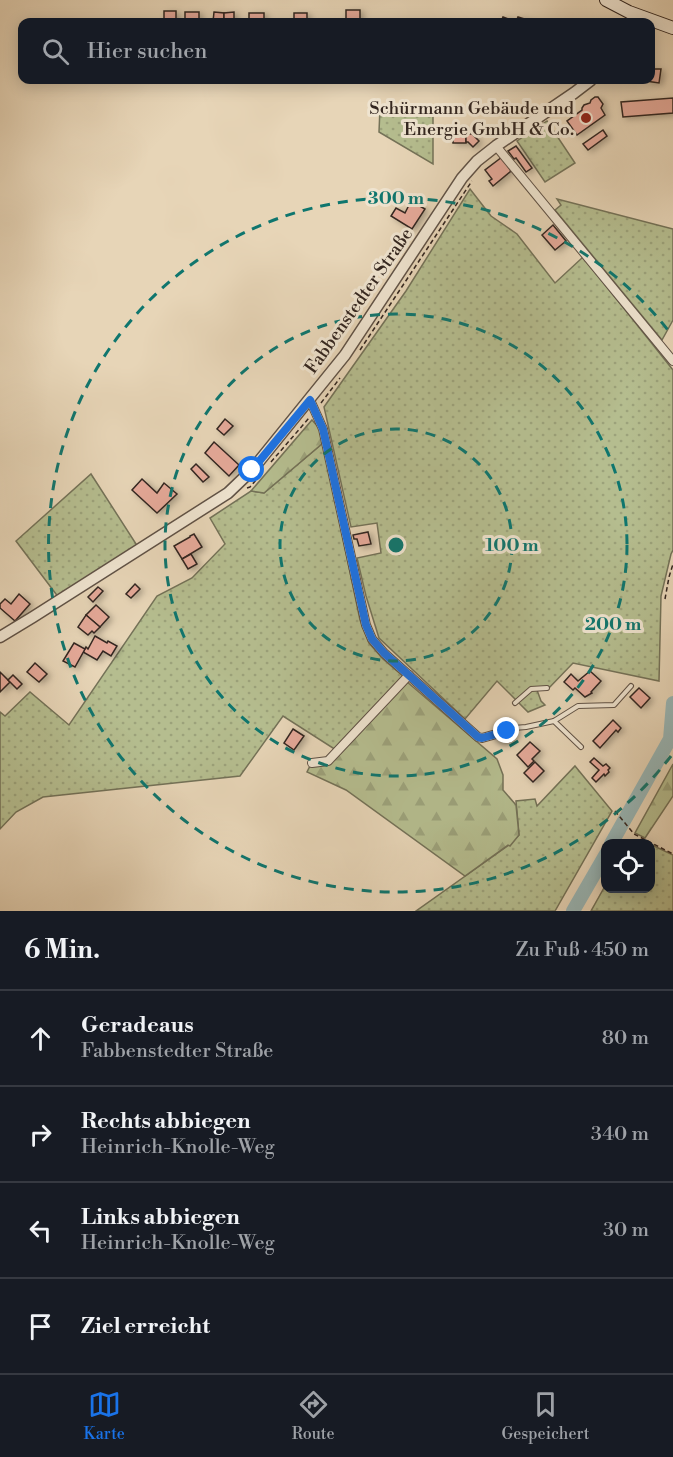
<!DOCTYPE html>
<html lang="de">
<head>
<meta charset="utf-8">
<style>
	body { margin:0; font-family:"Libre Bodoni",serif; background:#242831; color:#f1f3f6 }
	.controls { position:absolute; right:18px; bottom:18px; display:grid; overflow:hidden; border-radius:12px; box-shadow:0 3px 15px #0003 }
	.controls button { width:54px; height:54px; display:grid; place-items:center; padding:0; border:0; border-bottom:2px solid #363941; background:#171b24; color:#f1f3f6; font:30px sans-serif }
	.stop { position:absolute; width:18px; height:18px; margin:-14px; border:4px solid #1a73e8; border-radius:50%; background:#fff }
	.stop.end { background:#1a73e8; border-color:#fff; box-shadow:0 2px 6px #0008 }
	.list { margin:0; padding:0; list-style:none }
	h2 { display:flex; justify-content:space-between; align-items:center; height:78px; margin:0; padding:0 24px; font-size:26px }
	h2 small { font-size:20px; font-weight:400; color:#9ea1a6 }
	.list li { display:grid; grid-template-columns:39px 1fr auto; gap:18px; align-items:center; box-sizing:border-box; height:96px; padding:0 24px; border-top:2px solid #363941 }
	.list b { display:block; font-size:22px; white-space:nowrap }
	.list p { margin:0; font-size:20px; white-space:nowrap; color:#9ea1a6 }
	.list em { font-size:20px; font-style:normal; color:#9ea1a6 }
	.icon { flex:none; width:33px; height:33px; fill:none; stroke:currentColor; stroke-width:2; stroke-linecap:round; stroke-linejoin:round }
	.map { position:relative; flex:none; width:673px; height:911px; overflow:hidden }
	.search { position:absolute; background:#171b24; box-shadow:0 3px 15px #0003; left:18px; right:18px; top:18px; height:66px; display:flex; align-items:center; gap:15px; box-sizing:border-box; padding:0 21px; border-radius:12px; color:#9ea1a6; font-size:22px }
	.sheet { height:462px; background:#171b24 }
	nav { display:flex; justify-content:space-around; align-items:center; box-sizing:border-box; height:84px; border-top:2px solid #363941; background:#171b24; font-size:16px; color:#9ea1a6 }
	nav a { display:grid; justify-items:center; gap:3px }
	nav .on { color:#1a73e8 }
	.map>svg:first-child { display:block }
	.grass { fill:url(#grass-dots); stroke:#747258; stroke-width:1.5 }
	.forest { fill:url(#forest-firs); stroke:#747258; stroke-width:1.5 }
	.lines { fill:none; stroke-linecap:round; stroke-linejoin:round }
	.river { stroke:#99b7b7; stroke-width:14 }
	.building { fill:#e5a999; stroke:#332620; stroke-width:1.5; filter:url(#shadow) }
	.service-casing { stroke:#605246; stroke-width:6 }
	.minor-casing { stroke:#605246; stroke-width:10 }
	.tertiary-casing { stroke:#605246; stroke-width:13 }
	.secondary-casing { stroke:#332620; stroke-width:14 }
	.path { stroke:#332620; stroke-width:1.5; stroke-dasharray:4.5 3; stroke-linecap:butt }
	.service { stroke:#efe4d0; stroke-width:4 }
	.minor { stroke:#efe4d0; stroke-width:8 }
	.tertiary { stroke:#efe4d0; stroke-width:10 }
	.secondary { stroke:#efe4d0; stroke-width:12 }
	.route { stroke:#1a73e8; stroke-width:8 }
	.ring { fill:none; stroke:#0f766e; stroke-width:3; stroke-dasharray:10 8 }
	.poi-dot { fill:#8f2418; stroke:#efe4d0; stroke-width:2 }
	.labels { text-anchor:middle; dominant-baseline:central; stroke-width:6; stroke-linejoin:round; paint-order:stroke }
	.poi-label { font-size:18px; fill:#332620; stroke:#efe4d0; text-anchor:end }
	.street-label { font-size:18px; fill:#332620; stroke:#efe4d0 }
	.centre { fill:#0f766e; stroke:#efe4d0; stroke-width:3 }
	.ring-label { font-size:18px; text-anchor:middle; font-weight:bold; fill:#0f766e; stroke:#efe4d0; stroke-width:6; stroke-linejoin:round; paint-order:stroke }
</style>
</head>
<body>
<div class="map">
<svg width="673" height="911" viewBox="0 0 673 911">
	<defs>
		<pattern id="grass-dots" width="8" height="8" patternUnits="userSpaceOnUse" patternTransform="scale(1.5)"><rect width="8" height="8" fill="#b5bd8f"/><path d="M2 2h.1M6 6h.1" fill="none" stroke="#9ca27b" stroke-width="1.8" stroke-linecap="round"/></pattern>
		<pattern id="forest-firs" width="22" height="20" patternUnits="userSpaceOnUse" patternTransform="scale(1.5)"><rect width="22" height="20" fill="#b5bd8f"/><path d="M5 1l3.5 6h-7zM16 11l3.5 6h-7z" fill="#9ca27b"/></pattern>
		<filter id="shadow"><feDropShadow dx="3.5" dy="2" stdDeviation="3" flood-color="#0004"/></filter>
	</defs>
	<rect width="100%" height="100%" fill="#e7d5b7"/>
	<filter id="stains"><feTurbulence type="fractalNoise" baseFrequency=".00333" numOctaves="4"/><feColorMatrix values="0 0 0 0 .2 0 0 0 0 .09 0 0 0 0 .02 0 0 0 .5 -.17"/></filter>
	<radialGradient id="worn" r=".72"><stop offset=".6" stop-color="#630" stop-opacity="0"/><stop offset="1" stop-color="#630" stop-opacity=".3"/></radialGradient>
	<g class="grass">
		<polygon points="380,108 433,110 433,164 379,132"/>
		<polygon points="547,121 575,163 545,182 517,141"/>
		<polygon points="470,189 491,216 517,234 555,283 583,257 673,370 673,550 671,554 661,596 659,681 573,663 547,690 537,690 541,701 545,705 528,712 497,681 465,719 379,638 366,596 357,558 381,553 377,523 351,527 324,407 406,291"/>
		<polygon points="557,199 673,229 673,320 662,340 555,210 561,205"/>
		<polygon points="323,443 360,620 369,643 383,659 404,677 336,750 283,716 240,776 43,797 16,812 0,829 0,712 5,716 30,692 69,725 157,596 192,578 225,544 210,518 251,491 264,493"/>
		<polygon points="91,474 138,547 59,598 16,541"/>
		<polygon points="575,766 612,811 555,911 416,911 509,845 519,835 516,801 535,799 537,806"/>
		<polygon points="650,844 673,855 673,911 591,911 605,886 606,888 650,888"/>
	</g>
	<g class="forest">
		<polygon points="312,420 319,428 323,443 264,493 251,491"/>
		<polygon points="406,681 497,759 503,775 503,790 516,805 519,835 510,846 508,845 465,876 346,790 307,772 310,766 328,763"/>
		<polygon points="673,764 673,796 645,838 635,833"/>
	</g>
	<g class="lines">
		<g class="river">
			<polyline points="611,844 670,739 673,703"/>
			<polyline points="573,911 606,854"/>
		</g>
	</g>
	<g class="building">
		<rect x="346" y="10" width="14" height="11"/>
		<rect x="164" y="11" width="12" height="11"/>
		<rect x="185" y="12" width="14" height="10"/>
		<polygon points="214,12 224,13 224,22 213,22"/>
		<polygon points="234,12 234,22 224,22 224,13"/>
		<rect x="249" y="13" width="15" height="9"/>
		<rect x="294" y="13" width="13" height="9"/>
		<polygon points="503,17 516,22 518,17 534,22 501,22"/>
		<polygon points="650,69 661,69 659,83 646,81 646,80 650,80"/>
		<polygon points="595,97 598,97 603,104 601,108 605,115 577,135 567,121 582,110 582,108 584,105 590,103 591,100"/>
		<polygon points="673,98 673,113 623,117 621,102"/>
		<rect x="453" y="129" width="13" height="14"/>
		<polygon points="603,130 607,136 588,150 583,144"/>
		<polygon points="466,134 472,134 479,141 473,147 468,142 466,142"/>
		<polygon points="516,146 532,168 526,172 516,158 514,159 508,151"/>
		<polygon points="502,157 511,171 493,186 489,181 492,179 485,170"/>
		<polygon points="411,201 425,209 412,229 391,216 396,208 405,213"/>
		<polygon points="553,225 566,241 555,250 542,235"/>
		<polygon points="225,419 233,426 224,435 217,429"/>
		<polygon points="214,442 239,465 229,476 205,453"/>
		<polygon points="196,464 209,477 203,482 191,469"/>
		<polygon points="142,479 157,493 164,483 177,494 157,513 132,490"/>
		<polygon points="368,532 371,544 359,546 357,539 354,539 353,535"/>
		<polygon points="194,534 202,547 182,559 174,546 190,537 190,536"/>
		<polygon points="191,554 197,564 188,569 182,559"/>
		<polygon points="135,584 140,589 131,598 126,594"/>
		<polygon points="98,587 103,591 93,602 88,597"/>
		<polygon points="19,594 30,604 15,621 0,608 0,604 5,599 11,604"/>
		<polygon points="96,605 109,617 100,627 86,615"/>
		<polygon points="86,615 100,627 94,633 92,631 88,635 78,627"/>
		<polygon points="95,636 107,643 108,641 117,646 111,656 103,651 97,660 83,652 86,647 88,649"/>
		<polygon points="74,643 85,649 75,667 63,661"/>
		<polygon points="35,663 47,674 39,682 27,672"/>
		<polygon points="590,671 601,681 591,692 592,693 585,697 575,688 573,690 564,682 571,674 578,681"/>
		<polygon points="0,672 10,682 0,692"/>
		<polygon points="13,675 22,684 17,689 8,680"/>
		<polygon points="639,688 650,698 641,708 630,697"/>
		<polygon points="613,720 621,728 618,732 616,730 600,748 593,741"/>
		<polygon points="293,729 304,736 294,750 284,743"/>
		<polygon points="530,742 540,751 532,759 534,761 528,767 517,755"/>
		<polygon points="594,758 603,766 606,764 610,768 608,770 609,772 605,776 604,774 596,782 592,778 599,770 590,762"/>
		<polygon points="535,762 544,771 533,782 524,773"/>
	</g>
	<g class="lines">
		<defs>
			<g id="service">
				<polyline points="515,703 531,689 547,688"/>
				<polyline points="554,721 581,747"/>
				<polyline points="514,728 526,727 554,721 578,706 614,705 631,686"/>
			</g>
			<g id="minor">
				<polyline points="496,146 673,361"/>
				<polyline points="310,400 323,429 366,625 372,639 384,653 478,737 482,738 507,731 513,728"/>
				<polyline points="312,763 328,761 409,675"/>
			</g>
			<polyline id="tertiary" points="0,637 33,617 228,493 252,470 345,355 462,178 477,161 496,146 574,93 591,80"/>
			<polyline id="secondary" points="606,0 629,12 673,28"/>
		</defs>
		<use href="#service" class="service-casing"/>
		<use href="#minor" class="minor-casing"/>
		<use href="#tertiary" class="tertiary-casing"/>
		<use href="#secondary" class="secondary-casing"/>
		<g class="path">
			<polyline points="360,350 472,181"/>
			<polyline points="321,403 340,378"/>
			<polyline points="271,462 309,418"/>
			<polyline points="247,488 250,487 256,480"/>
			<polyline points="665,599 669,577 673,564"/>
			<polyline points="615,811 634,834 673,854"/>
		</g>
		<use href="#service" class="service"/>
		<use href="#minor" class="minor"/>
		<use href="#tertiary" class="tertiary"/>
		<use href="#secondary" class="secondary"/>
	</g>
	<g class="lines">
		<polyline class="route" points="252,470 310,400 323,429 366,625 372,639 384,653 478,737 482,738 507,731"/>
	</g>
	<g class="ring">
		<circle cx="396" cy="545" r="116"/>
		<circle cx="396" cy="545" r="231"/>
		<path d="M671 756A347 347 0 1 1 671 334"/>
	</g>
	<circle class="poi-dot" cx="586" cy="118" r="6"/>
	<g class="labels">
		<g class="poi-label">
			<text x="574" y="108">Schürmann Gebäude und<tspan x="574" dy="21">Energie GmbH &amp; Co.</tspan></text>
		</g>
		<g class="street-label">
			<text transform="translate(359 301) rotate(-55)">Fabbenstedter Straße</text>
		</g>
	</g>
	<circle cx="396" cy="545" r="9" class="centre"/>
	<g class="ring-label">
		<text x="396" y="204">300 m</text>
		<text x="512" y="551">100 m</text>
		<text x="613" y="630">200 m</text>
	</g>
	<rect width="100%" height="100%" filter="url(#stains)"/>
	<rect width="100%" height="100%" fill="url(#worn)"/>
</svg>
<div class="controls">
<button><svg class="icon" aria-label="locate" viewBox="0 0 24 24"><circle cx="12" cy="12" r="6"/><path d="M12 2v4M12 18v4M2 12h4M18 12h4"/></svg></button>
</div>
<div class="stop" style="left:252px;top:470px"></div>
<div class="stop end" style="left:507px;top:731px"></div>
<div class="search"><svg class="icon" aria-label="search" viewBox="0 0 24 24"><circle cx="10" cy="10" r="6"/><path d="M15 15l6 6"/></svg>Hier suchen</div>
</div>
<section class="sheet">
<h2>6 Min.<small>Zu Fuß · 450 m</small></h2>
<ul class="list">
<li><svg class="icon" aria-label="ahead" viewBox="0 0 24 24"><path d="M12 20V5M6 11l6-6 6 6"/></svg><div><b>Geradeaus</b><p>Fabbenstedter Straße</p></div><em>80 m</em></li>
<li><svg class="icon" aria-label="right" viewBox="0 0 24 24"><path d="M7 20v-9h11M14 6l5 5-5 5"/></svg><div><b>Rechts abbiegen</b><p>Heinrich-Knolle-Weg</p></div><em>340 m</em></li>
<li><svg class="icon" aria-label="left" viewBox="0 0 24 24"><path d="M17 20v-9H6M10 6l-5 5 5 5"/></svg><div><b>Links abbiegen</b><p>Heinrich-Knolle-Weg</p></div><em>30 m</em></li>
<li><svg class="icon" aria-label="arrive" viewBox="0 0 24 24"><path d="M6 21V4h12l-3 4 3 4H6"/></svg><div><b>Ziel erreicht</b></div></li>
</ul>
</section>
<nav>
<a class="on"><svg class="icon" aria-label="map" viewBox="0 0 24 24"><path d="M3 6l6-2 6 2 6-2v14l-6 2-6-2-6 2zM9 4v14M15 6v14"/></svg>Karte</a>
<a><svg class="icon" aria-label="directions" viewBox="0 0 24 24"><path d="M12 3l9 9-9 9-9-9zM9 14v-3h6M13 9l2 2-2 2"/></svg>Route</a>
<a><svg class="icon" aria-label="saved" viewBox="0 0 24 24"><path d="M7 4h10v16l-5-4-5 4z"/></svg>Gespeichert</a>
</nav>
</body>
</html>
